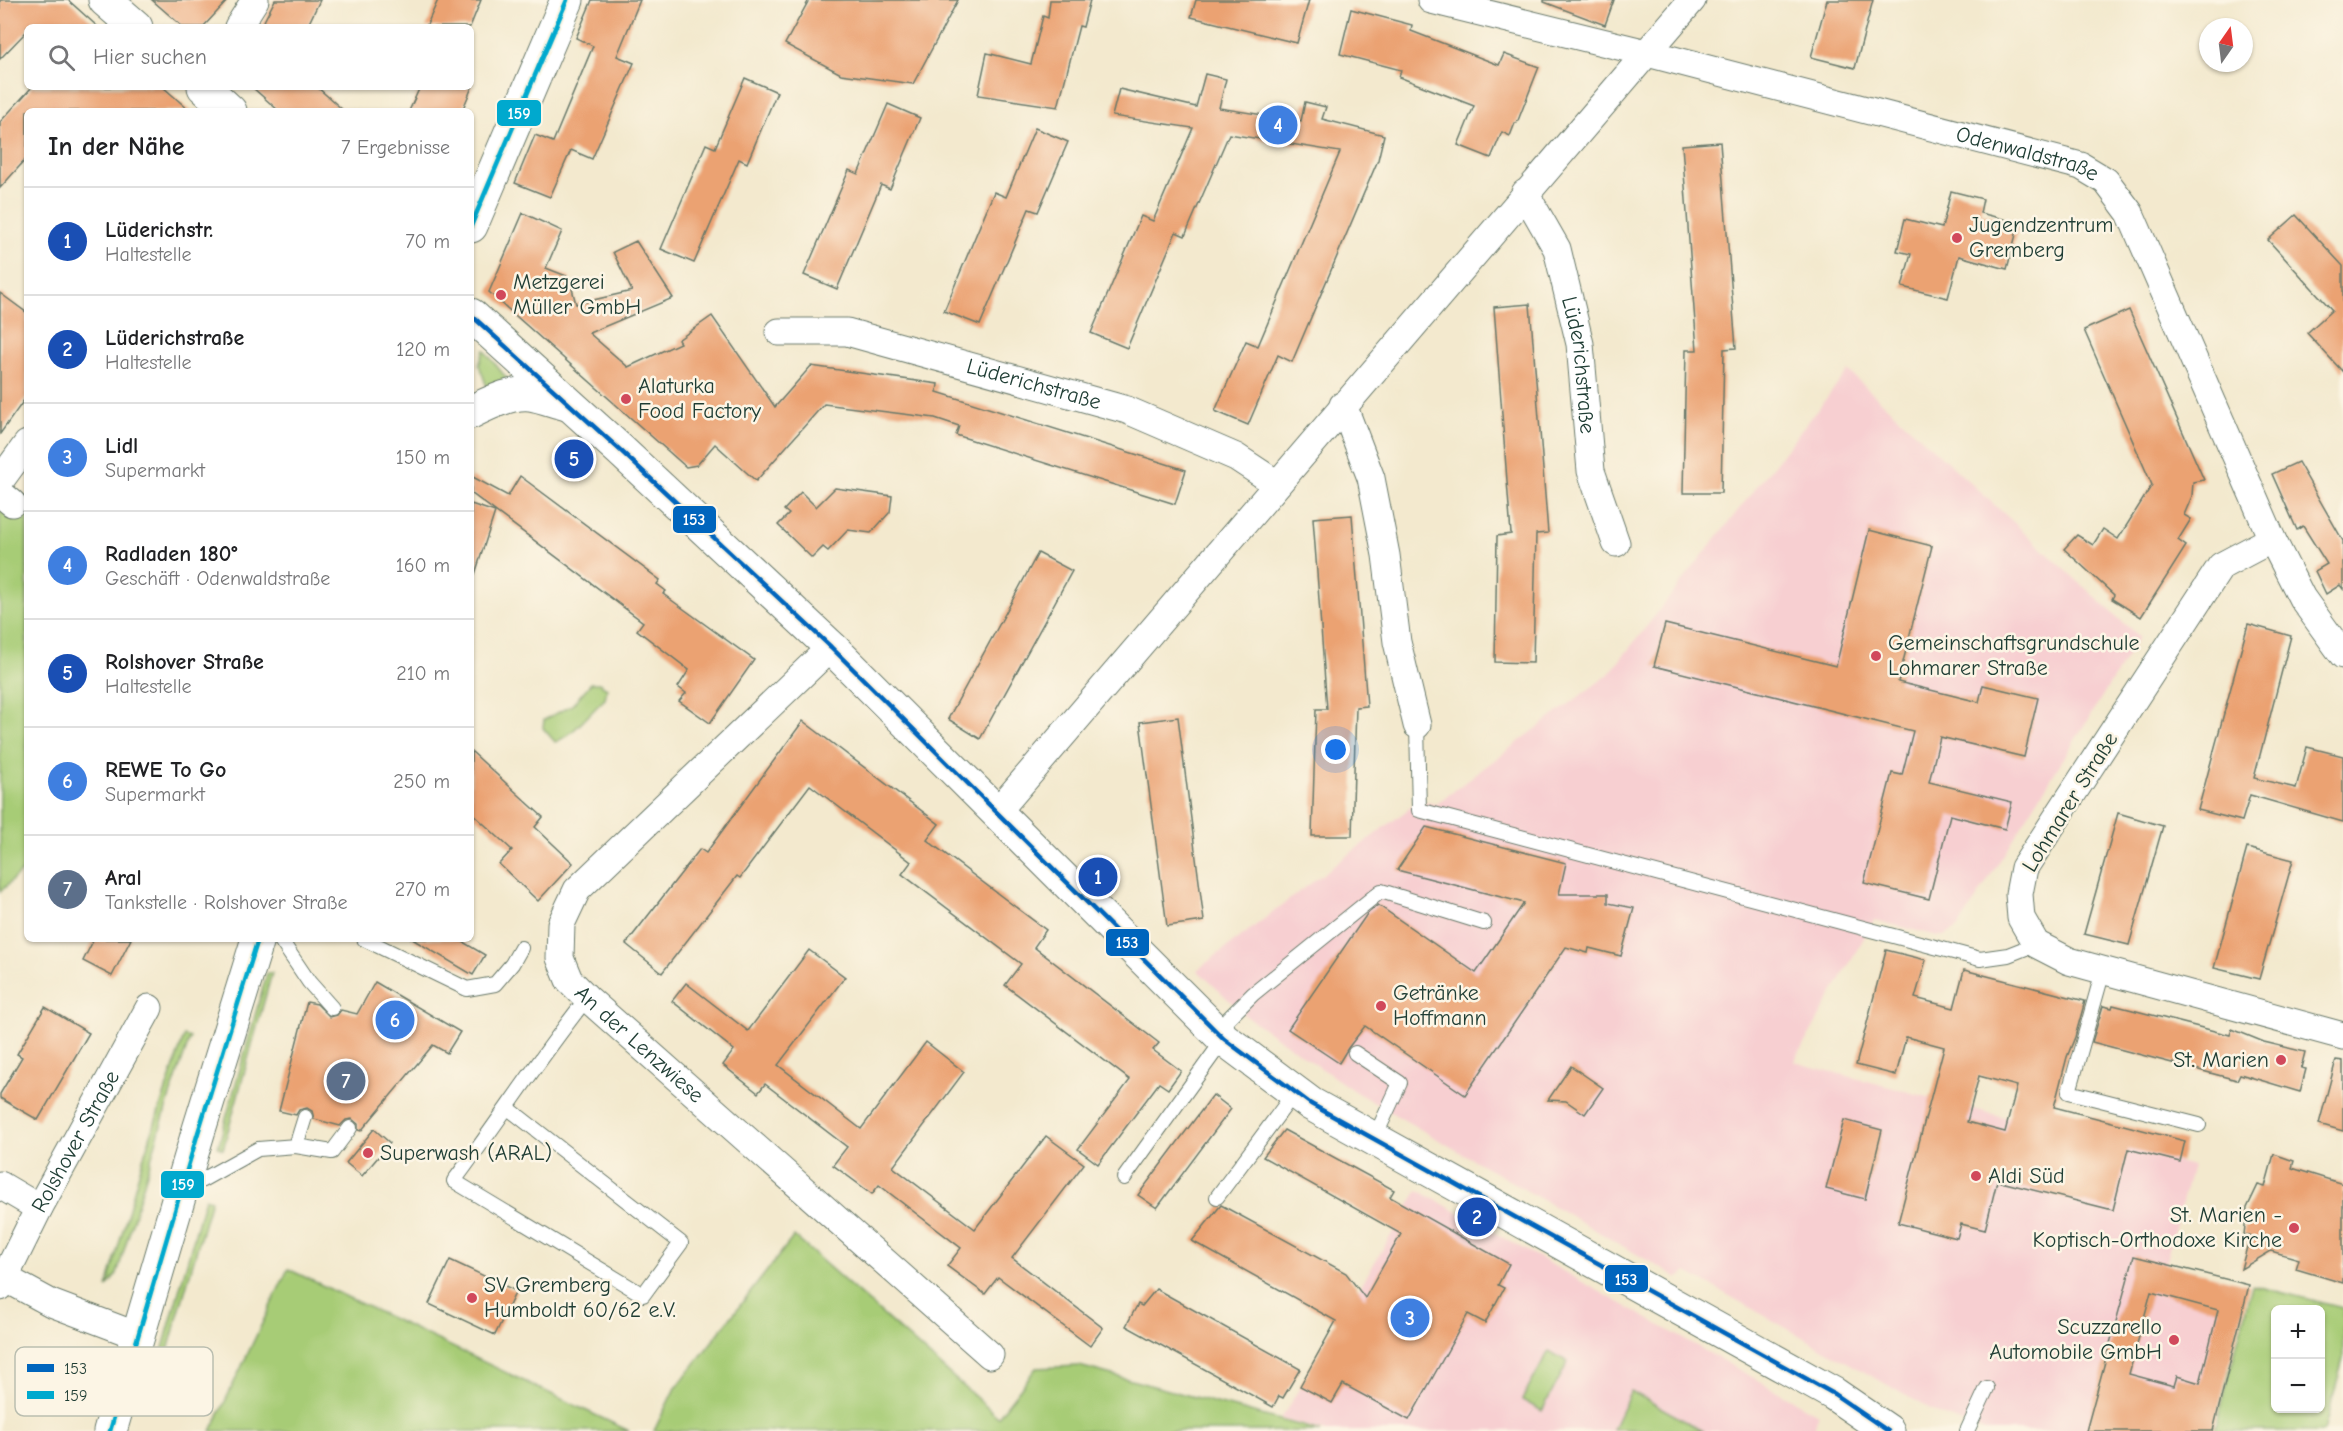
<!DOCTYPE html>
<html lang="de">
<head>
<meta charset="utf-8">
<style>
	body { margin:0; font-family:"Comic Neue",sans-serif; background:#f6f6f6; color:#202124 }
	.controls { position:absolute; right:18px; bottom:18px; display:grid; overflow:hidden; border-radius:9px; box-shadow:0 2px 4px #0004 }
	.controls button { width:54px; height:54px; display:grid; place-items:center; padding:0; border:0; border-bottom:2px solid #e0e0e0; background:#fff; color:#202124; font:30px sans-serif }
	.compass { position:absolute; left:2199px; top:18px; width:54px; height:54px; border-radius:50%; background:#fff; box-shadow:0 2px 4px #0004; rotate:14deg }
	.you { position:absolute; left:1336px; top:750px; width:21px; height:21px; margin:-15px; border:4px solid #fff; border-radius:50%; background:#1a73e8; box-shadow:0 0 0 9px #1a73e833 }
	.badge { display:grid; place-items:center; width:39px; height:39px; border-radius:50%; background:#b45309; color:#fff; font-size:20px; font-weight:700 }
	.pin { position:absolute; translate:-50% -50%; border:3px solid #fff; box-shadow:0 2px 6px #0006 }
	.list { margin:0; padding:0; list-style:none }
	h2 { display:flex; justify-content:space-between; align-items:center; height:78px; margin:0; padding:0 24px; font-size:26px }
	h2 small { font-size:20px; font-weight:400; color:#757577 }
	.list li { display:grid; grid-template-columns:39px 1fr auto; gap:18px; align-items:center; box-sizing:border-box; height:108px; padding:0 24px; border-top:2px solid #e0e0e0 }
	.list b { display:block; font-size:22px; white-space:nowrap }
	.list p { margin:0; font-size:20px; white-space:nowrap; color:#757577 }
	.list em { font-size:20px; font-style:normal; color:#757577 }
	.icon { flex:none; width:33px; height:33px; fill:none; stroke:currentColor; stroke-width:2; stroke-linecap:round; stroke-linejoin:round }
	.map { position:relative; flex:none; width:2343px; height:1431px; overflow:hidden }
	.search { position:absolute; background:#fff; box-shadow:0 2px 4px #0004; left:24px; top:24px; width:450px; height:66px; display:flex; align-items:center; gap:15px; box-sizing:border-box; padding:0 21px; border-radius:9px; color:#757577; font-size:22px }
	.panel { position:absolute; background:#fff; box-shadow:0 2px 4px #0004; left:24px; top:108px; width:450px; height:834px; border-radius:9px }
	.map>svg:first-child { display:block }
	.built { fill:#f7cfd1 }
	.green { fill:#a7cc76; stroke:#638455; stroke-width:1.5; fill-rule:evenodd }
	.building { fill:#eba272; fill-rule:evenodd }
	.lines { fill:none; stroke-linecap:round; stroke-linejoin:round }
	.service-casing { stroke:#69796a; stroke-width:16 }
	.minor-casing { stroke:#69796a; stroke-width:29 }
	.tertiary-casing { stroke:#69796a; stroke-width:35 }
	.service { stroke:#fff; stroke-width:14 }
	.minor { stroke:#fff; stroke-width:27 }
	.tertiary { stroke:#fff; stroke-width:33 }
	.bus-1-casing { stroke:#fcf5e5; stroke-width:9 }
	.bus-2-casing { stroke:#fcf5e5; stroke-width:9 }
	.bus-1 { stroke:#0065bd; stroke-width:4.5 }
	.bus-2 { stroke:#00a9ce; stroke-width:4.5 }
	.poi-dot { fill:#d1495b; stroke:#fcf5e5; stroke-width:2 }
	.labels { text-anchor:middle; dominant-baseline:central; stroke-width:5; stroke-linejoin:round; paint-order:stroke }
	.street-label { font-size:22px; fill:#1f3d34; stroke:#fcf5e5 }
	.poi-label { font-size:22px; fill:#1f3d34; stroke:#fcf5e5; text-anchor:start }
	.key { fill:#fcf5e5; stroke:#babeb0; stroke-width:1.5 }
	.key-label { font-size:16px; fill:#1f3d34 }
	.line-badge { stroke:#fcf5e5; stroke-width:2 }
	.badge-label { font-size:16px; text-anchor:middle; font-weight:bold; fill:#fff }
</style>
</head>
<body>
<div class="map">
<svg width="2343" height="1431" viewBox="0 0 2343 1431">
	<rect width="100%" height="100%" fill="#fcf5e5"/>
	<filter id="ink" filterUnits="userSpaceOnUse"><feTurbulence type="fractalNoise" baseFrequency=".0167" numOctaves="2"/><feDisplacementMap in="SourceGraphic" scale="12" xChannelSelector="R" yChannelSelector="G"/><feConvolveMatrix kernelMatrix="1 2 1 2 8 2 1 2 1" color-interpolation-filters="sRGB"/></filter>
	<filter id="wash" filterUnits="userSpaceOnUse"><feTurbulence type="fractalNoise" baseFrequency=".008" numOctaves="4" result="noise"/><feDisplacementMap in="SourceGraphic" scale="24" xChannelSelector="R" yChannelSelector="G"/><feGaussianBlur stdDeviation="1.35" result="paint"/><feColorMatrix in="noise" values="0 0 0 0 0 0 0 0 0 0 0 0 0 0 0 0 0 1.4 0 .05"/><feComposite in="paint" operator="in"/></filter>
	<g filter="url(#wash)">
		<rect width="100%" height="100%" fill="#f3e9ce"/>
		<g class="built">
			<polygon points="1848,371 2139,637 1958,928 1944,936 1938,936 1874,920 1794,1062 2192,1166 2165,1264 2249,1285 2213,1431 1985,1431 1941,1415 1687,1272 1678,1278 1354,1091 1246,1016 1197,970 1419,801 1436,804 1609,674"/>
			<polygon points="1418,1190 1818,1414 1814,1431 1327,1431 1281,1419"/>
		</g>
		<g class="green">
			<polygon points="484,350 508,380 488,390 479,365"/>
			<polygon points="0,478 27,501 27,866 0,892"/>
			<path d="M591,683H599L607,688L605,699C590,712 573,736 555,742L543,728L544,720L572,705Z"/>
			<polygon points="267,973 272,973 223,1149 218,1147"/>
			<polygon points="184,1036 190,1038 168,1102 117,1274 107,1287 142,1162"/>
			<polygon points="205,1198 211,1200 161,1375 156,1373"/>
			<polygon points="794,1236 998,1417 1036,1368 1079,1366 1321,1431 654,1431 673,1392"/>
			<polygon points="288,1269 629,1431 211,1431"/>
			<path d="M2252,1285L2343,1308V1359L2324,1431H2215ZM2276,1310H2320V1408H2276Z"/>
			<polygon points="1549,1351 1568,1362 1542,1411 1522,1400"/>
			<polygon points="1631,1391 1703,1431 1613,1429"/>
		</g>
		<g id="blocks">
			<g class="building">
				<polygon points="0,0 68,0 98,27 27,27 27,31 0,59"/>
				<polygon points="152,0 228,0 203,27 183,27"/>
				<polygon points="275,0 320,0 307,27 261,27"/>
				<polygon points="438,0 481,0 470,27 426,27"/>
				<polygon points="592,0 640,0 617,56 634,63 592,159 571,150 550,197 515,183 535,135 553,142 593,46 576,38"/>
				<polygon points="809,0 958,0 913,84 841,74 785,44"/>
				<polygon points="1050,0 1090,0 1083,27 1079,26 1058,107 978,95 987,53 1031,64 1043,16 1048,18"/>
				<polygon points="1196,0 1309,0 1297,43 1191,17"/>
				<polygon points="1544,0 1614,0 1605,25 1544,2"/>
				<polygon points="1827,0 1873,0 1855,68 1811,57"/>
				<polygon points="1351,9 1412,25 1411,31 1499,65 1504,54 1539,67 1517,123 1515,123 1510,136 1502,132 1491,158 1458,145 1474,106 1399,77 1401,70 1340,54"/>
				<polygon points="1205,74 1226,79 1219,108 1301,121 1305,102 1326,107 1322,119 1384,135 1378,160 1292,362 1278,355 1248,425 1215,411 1246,341 1258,346 1340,152 1229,134 1185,236 1176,232 1127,348 1091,333 1141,216 1153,221 1193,128 1112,116 1119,89 1196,107"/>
				<polygon points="745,78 777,92 747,163 739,159 694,263 661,249 706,144 715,148"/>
				<polygon points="32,87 163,87 190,111 27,111 27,158 0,188 0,122"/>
				<polygon points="252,87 317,87 344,111 279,111"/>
				<polygon points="420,87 472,87 462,111 409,111"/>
				<polygon points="888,104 920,118 890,189 881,185 837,289 804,275 849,170 858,174"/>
				<polygon points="1035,128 1068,142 1038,212 1029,209 980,325 944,311 994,192 1006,197"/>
				<polygon points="1720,142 1736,348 1724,349 1721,493 1683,493 1686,350 1697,350 1682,145"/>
				<polygon points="1951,191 1983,199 1980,213 2019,223 2007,269 1959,256 1948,298 1902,287 1911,254 1897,251 1905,219 1942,228"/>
				<polygon points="523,213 562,231 546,268 569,277 576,304 632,291 613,252 636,241 673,298 589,333 628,367 680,343 678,340 712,316 775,407 811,366 938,384 937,392 1186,470 1175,504 956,435 959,426 935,418 824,404 756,481 715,444 697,465 686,467 489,292"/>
				<polygon points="2296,215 2343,266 2343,372 2307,333 2332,310 2268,240"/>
				<polygon points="0,293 27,313 27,396 0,434"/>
				<polygon points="1530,304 1548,533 1536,534 1533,663 1495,662 1497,536 1511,534 1494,307"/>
				<polygon points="2129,310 2204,480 2193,482 2192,496 2184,515 2191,519 2178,540 2186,546 2141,617 2112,599 2114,595 2064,549 2077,535 2093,545 2103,529 2118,539 2152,485 2084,330"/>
				<polygon points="2298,462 2343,541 2343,589 2340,585 2326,594 2315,571 2327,564 2303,526 2297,530 2272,474"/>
				<polygon points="471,476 508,496 520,476 660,580 657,584 666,591 663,594 754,660 710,723 679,701 686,693 678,687 689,670 637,630 643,622 471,493"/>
				<polygon points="835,488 892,496 890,512 871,533 848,530 828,551 823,547 812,558 778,525 789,514 784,510 801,492 816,507"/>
				<polygon points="471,504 495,512 475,574 471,573"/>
				<polygon points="1352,515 1367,706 1356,707 1352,836 1312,836 1316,709 1327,709 1313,518"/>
				<polygon points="1869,530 1932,546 1898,682 1979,702 1983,685 2038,698 2024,757 1940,737 1929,782 2012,802 2005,829 1950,815 1929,899 1864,883 1892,773 1902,775 1913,731 1654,666 1665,624 1836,666"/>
				<polygon points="1038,553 1072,571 980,739 948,719"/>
				<polygon points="2248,624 2291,636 2254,778 2296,788 2307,747 2343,756 2343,822 2250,795 2242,821 2198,810"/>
				<polygon points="1178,717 1204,921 1167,926 1140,722"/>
				<polygon points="803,721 939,824 927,840 1046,930 1034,947 1159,1043 1153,1050 1181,1071 1168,1089 1159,1083 1098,1164 1078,1149 1130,1080 1005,985 1021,964 902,874 911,862 810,785 740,878 737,876 662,973 626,944 700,849 706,853"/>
				<polygon points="471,751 543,817 535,827 573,863 538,901 499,864 512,850 471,812"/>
				<polygon points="2118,813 2163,826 2129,945 2084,934"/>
				<polygon points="1426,827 1566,863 1559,894 1608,894 1608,903 1634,908 1621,956 1589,948 1588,953 1566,947 1465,1095 1365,1026 1348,1048 1339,1063 1288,1029 1367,914 1378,905 1476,973 1498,941 1524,903 1397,870"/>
				<polygon points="2247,848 2293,860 2259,979 2214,968"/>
				<polygon points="94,939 131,939 112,976 83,961"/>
				<polygon points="412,939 458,939 485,955 473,975"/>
				<polygon points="809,950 845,977 778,1065 861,1129 926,1042 964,1072 893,1167 975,1229 1046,1136 1084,1164 1012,1258 1103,1328 1090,1346 998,1277 985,1294 947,1266 961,1248 879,1185 872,1194 833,1165 847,1147 765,1084 758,1093 723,1065 734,1050 672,1001 686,983 748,1031"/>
				<path d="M1886,950L1926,960L1915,998L1954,1008L1964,970L2085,1001L2075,1037L2067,1057L2054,1107L2185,1141L2180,1162L2128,1149L2113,1210L1997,1181L1985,1230L1961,1224L1957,1238L1898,1223L1944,1047L1906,1037L1896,1075L1856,1065ZM1979,1076L2017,1086L2005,1132L1967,1122Z"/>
				<polygon points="375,982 460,1032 447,1053 433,1045 361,1131 358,1130 358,1124 352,1119 346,1120 340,1126 314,1119 312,1111 307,1108 299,1110 296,1115 279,1111 307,1002 317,1004 330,1017 337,1015 341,1010 357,1014"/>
				<polygon points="2113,1005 2230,1035 2232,1029 2264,1042 2305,1052 2301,1068 2306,1069 2300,1092 2240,1074 2237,1080 2092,1042 2103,1006 2112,1008"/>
				<polygon points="45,1007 89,1033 38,1120 0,1098 0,1094 22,1057 17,1054"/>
				<polygon points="2336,1060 2343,1061 2343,1131 2319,1124"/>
				<polygon points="1571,1066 1603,1088 1585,1114 1566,1101 1548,1100"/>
				<polygon points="1213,1095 1231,1109 1157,1208 1138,1195"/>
				<polygon points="1844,1120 1882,1130 1865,1199 1826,1189"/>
				<polygon points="374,1129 390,1143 362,1176 346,1163"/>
				<polygon points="1284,1130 1394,1190 1390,1197 1509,1264 1498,1285 1504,1288 1485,1323 1468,1314 1409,1420 1343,1384 1332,1403 1300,1386 1336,1321 1192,1241 1221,1205 1346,1273 1365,1298 1401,1234 1263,1157"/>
				<polygon points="2274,1154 2294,1161 2292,1168 2343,1184 2343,1283 2296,1269 2299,1259 2271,1251 2241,1269 2250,1236 2244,1235 2247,1208 2258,1185 2265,1187"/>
				<path d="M2134,1256L2249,1285L2213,1431H2086ZM2151,1292L2218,1310L2200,1383L2177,1376L2174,1386L2129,1374Z"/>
				<polygon points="450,1260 516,1291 495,1335 429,1304"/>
				<polygon points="1156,1289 1300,1369 1283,1398 1279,1396 1273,1407 1126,1326 1138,1304 1142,1306"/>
			</g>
		</g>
	</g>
	<g filter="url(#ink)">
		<use href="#blocks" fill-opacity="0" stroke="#69796a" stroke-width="1.5"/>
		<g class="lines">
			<defs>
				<g id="service">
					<polyline points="1417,725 1419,810 1980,959 2008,955 2036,944"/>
					<polyline points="280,939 309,982 332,1008"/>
					<polyline points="364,939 467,989 495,984 512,964 521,948"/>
					<polyline points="2103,971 2069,1092 2199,1125"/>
					<polyline points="1216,1031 1253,994 1381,891 1484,923"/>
					<polyline points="1355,1053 1400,1083 1374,1139"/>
					<path d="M508,1108L681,1243L643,1295L454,1181C499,1121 540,1057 587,998"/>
					<polyline points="296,1146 332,1152 350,1128"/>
					<polyline points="1124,1178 1224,1039"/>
					<polyline points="186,1189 258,1149 296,1146 305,1117"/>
					<polyline points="1217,1197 1295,1092"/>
					<polyline points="1967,1431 1987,1388"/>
				</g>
				<g id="minor">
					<path id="s1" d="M1431,0L1647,53L2081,166L2106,181L2130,213L2272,539L2302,598L2343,655"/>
					<polyline points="238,27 255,0"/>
					<path id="s2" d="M1525,193L1557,249L1580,344L1591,471L1616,543"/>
					<path id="s3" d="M779,332H847L1127,410L1236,457L1277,484"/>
					<polyline points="1343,405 1371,478 1386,555 1397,642 1417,725"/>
					<polyline points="0,481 27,444"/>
					<polyline points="0,493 12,503"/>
					<polyline points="2272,539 2221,566 2024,868 2019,894 2021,918 2036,944 2069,961 2343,1036"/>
					<path id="s4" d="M831,647L577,890L561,924L560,958L569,980L587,998L990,1355"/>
					<polyline points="996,813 1692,0"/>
					<polyline points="0,1185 39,1208"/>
					<polyline points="5,1278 51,1303 138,1336"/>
					<path id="s5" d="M0,1287L39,1208L149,1008"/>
				</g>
				<g id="tertiary">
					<polyline points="105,0 136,27"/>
					<polyline points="204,87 230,111"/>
					<polyline points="471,226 567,0"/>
					<polyline points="471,315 620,450 831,647 1224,1039 1311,1104 1834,1394 1888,1431"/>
					<path d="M471,412C487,404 511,392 530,394C542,396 555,401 567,404"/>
					<polyline points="110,1431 197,1136 258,939"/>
				</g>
			</defs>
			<use href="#service" class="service-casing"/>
			<use href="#minor" class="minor-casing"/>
			<use href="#tertiary" class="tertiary-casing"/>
			<use href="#service" class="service"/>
			<use href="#minor" class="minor"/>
			<use href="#tertiary" class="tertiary"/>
			<defs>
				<polyline id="bus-1" points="471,315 620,450 831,647 1224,1039 1311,1104 1834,1394 1888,1431"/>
				<g id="bus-2">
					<polyline points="471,226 567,0"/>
					<polyline points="110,1431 197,1136 258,939"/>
				</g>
			</defs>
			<use href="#bus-1" class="bus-1-casing"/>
			<use href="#bus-2" class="bus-2-casing"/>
			<use href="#bus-1" class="bus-1"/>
			<use href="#bus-2" class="bus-2"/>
		</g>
	</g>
	<g class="poi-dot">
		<circle cx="1957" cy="238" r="6"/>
		<circle cx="501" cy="295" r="6"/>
		<circle cx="626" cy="399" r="6"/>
		<circle cx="1876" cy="656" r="6"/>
		<circle cx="1381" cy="1006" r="6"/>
		<circle cx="2281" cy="1060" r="6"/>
		<circle cx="368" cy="1153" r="6"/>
		<circle cx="1976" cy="1176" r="6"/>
		<circle cx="2294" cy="1228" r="6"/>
		<circle cx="472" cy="1298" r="6"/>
		<circle cx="2174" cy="1340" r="6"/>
	</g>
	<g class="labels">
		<g class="street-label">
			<text stroke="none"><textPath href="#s1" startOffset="616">Odenwaldstraße</textPath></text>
			<text stroke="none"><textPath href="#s2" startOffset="183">Lüderichstraße</textPath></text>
			<text stroke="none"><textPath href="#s3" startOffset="262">Lüderichstraße</textPath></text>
			<text transform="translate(2070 802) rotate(-58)">Lohmarer Straße</text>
			<text stroke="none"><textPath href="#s4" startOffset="542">An der Lenzwiese</textPath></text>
			<text stroke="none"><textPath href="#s5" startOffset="164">Rolshover Straße</textPath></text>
		</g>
		<g class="poi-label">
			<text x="1969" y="225">Jugendzentrum<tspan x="1969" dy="25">Gremberg</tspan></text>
			<text x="513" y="282">Metzgerei<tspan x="513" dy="25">Müller GmbH</tspan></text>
			<text x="638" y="386">Alaturka<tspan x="638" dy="25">Food Factory</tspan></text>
			<text x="1888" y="643">Gemeinschaftsgrundschule<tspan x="1888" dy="25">Lohmarer Straße</tspan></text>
			<text x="1393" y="993">Getränke<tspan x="1393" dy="25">Hoffmann</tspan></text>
			<text x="2269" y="1060" text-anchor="end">St. Marien</text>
			<text x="380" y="1153">Superwash (ARAL)</text>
			<text x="1988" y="1176">Aldi Süd</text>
			<text x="2282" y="1215" text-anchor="end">St. Marien -<tspan x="2282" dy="25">Koptisch-Orthodoxe Kirche</tspan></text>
			<text x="484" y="1285">SV Gremberg<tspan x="484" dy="25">Humboldt 60/62 e.V.</tspan></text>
			<text x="2162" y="1327" text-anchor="end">Scuzzarello<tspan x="2162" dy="25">Automobile GmbH</tspan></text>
		</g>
	</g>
	<rect x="15" y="1347" width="198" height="69" rx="9" class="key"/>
	<rect x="27" y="1364" width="27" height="8" fill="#0065bd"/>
	<rect x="27" y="1391" width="27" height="8" fill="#00a9ce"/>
	<g class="key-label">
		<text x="64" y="1374">153</text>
		<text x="64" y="1401">159</text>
	</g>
	<g class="line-badge">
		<rect x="496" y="99" width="46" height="28" rx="6" fill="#00a9ce"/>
		<rect x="672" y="505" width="45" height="29" rx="6" fill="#0065bd"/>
		<rect x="1105" y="928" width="45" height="29" rx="6" fill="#0065bd"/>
		<rect x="160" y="1170" width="45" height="29" rx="6" fill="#00a9ce"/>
		<rect x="1604" y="1264" width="45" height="29" rx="6" fill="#0065bd"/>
	</g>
	<g class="badge-label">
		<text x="519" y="119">159</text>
		<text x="694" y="525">153</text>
		<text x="1127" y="948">153</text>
		<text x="183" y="1190">159</text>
		<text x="1626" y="1285">153</text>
	</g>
</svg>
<div class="controls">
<button>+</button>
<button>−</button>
</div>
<svg class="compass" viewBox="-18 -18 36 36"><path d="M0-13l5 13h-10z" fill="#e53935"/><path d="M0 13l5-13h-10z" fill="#757577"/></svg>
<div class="you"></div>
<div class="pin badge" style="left:1098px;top:877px;background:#1a4fb4">1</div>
<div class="pin badge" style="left:1477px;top:1217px;background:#1a4fb4">2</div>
<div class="pin badge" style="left:1410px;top:1318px;background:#3f7fe0">3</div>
<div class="pin badge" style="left:1278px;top:125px;background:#3f7fe0">4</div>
<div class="pin badge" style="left:574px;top:459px;background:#1a4fb4">5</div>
<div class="pin badge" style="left:395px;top:1020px;background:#3f7fe0">6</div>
<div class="pin badge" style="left:346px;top:1081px;background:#5c6f8a">7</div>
<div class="search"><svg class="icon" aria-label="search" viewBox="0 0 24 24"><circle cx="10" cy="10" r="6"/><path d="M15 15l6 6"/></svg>Hier suchen</div>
<section class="panel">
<h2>In der Nähe<small>7 Ergebnisse</small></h2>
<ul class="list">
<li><span class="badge" style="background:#1a4fb4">1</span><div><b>Lüderichstr.</b><p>Haltestelle</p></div><em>70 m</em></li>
<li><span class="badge" style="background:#1a4fb4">2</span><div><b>Lüderichstraße</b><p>Haltestelle</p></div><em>120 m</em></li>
<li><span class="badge" style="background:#3f7fe0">3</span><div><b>Lidl</b><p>Supermarkt</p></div><em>150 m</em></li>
<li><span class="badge" style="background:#3f7fe0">4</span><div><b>Radladen 180°</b><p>Geschäft · Odenwaldstraße</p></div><em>160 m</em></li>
<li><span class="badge" style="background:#1a4fb4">5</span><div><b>Rolshover Straße</b><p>Haltestelle</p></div><em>210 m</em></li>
<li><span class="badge" style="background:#3f7fe0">6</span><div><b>REWE To Go</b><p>Supermarkt</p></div><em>250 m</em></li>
<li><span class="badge" style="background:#5c6f8a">7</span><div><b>Aral</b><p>Tankstelle · Rolshover Straße</p></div><em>270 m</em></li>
</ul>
</section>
</div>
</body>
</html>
